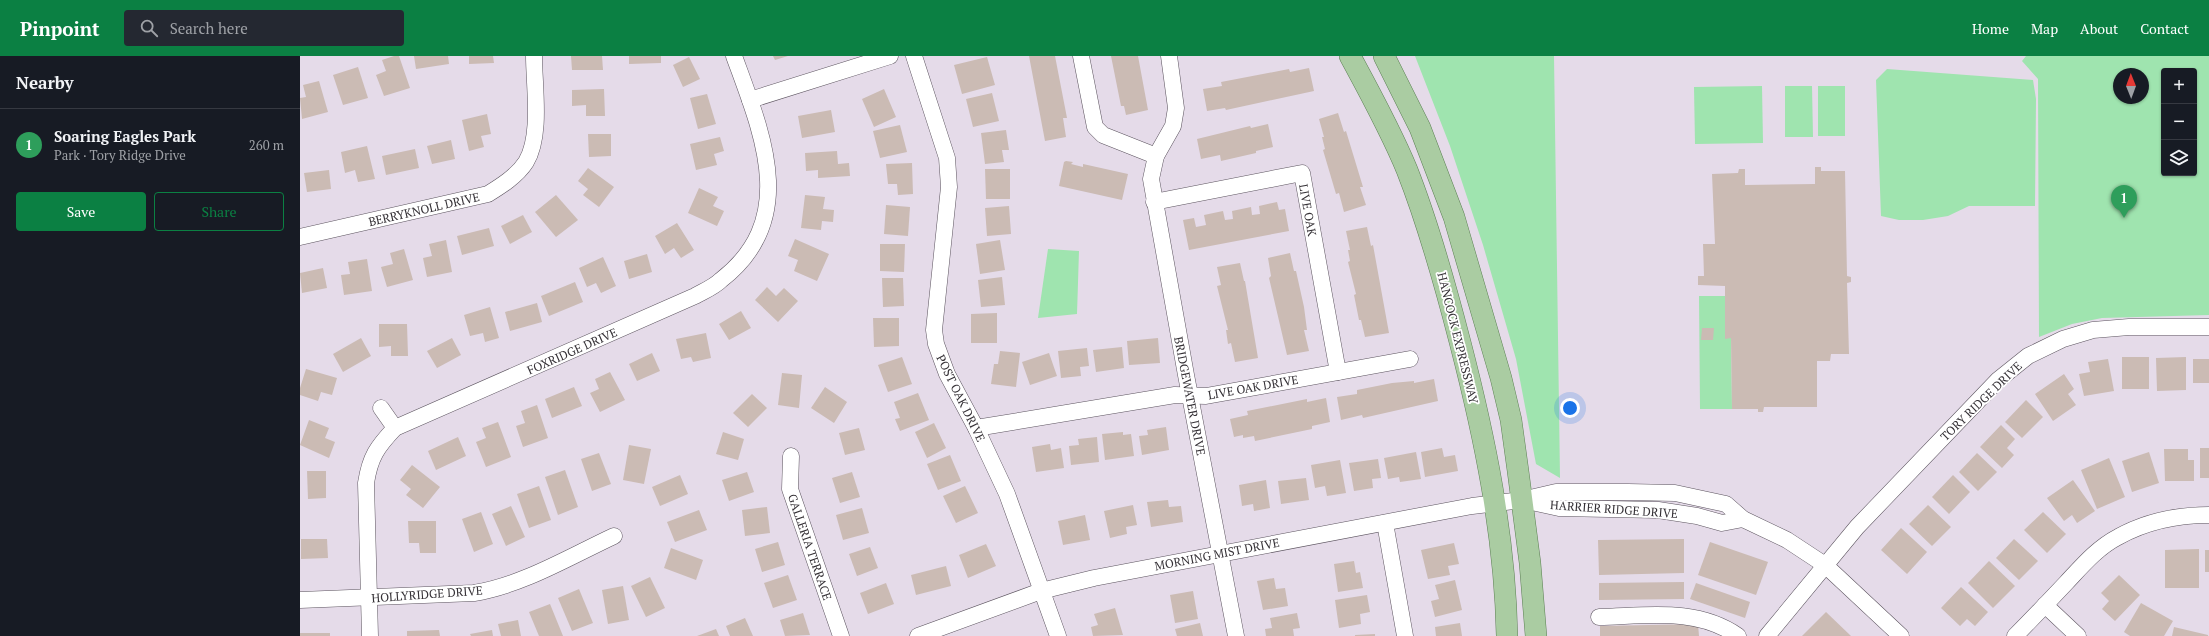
<!DOCTYPE html>
<html lang="en">
<head>
<meta charset="utf-8">
<style>
	body { margin:0; font-family:"PT Serif",serif; background:#242831; color:#f1f3f6 }
	.controls { position:absolute; right:12px; top:12px; display:grid; overflow:hidden; border-radius:4px; box-shadow:0 1px 3px #0004 }
	.controls button { width:36px; height:36px; display:grid; place-items:center; padding:0; border:0; border-bottom:1px solid #363941; background:#171b24; color:#f1f3f6; font:20px sans-serif }
	.compass { position:absolute; left:1813px; top:12px; width:36px; height:36px; border-radius:50%; background:#171b24; box-shadow:0 1px 3px #0004; rotate:359deg }
	.you { position:absolute; left:1270px; top:352px; width:14px; height:14px; margin:-10px; border:3px solid #fff; border-radius:50%; background:#1a73e8; box-shadow:0 0 0 6px #1a73e833 }
	.badge { display:grid; place-items:center; width:26px; height:26px; border-radius:50%; background:#0b8043; color:#fff; font-size:13px; font-weight:700 }
	.pin { position:absolute; translate:-50% -33px; filter:drop-shadow(0 1px 2px #0008) }
	.pin::after { content:''; position:absolute; top:21px; width:14px; height:12px; background:inherit; clip-path:polygon(0 0,100% 0,50% 100%) }
	.list { margin:0; padding:0; list-style:none }
	h2 { display:flex; justify-content:space-between; align-items:center; height:52px; margin:0; padding:0 16px; font-size:17px }
	h2 small { font-size:13px; font-weight:400; color:#9ea1a6 }
	.list li { display:grid; grid-template-columns:26px 1fr auto; gap:12px; align-items:center; box-sizing:border-box; height:72px; padding:0 16px; border-top:1px solid #363941 }
	.list b { display:block; font-size:15px; white-space:nowrap }
	.list p { margin:0; font-size:13px; white-space:nowrap; color:#9ea1a6 }
	.list em { font-size:13px; font-style:normal; color:#9ea1a6 }
	.actions { display:flex; gap:8px; padding:12px 16px }
	.actions a { flex:1; padding:9px 0; border:1px solid #0b8043; border-radius:4px; text-align:center; font-size:14px; color:#0b8043 }
	.actions .main { background:#0b8043; color:#fff }
	.icon { flex:none; width:22px; height:22px; fill:none; stroke:currentColor; stroke-width:2; stroke-linecap:round; stroke-linejoin:round }
	.map { position:relative; flex:none; width:1909px; height:580px; overflow:hidden }
	header { display:flex; align-items:center; gap:24px; box-sizing:border-box; height:56px; padding:0 20px; background:#0b8043; color:#fff }
	header strong { font-size:19px }
	nav { display:flex; gap:22px; margin-inline-start:auto; font-size:14px }
	.search { width:280px; height:36px; background:#242831; display:flex; align-items:center; gap:10px; box-sizing:border-box; padding:0 14px; border-radius:4px; color:#9ea1a6; font-size:15px }
	main { display:flex }
	aside { flex:1; background:#171b24 }
	.map>svg:first-child { display:block }
	.green { fill:#9fe4af; fill-rule:evenodd }
	.building { fill:#cbbbb4 }
	.lines { fill:none; stroke-linecap:round; stroke-linejoin:round }
	.minor-casing { stroke:#5c545f; stroke-width:17 }
	.major-casing { stroke:#5c8054; stroke-width:22 }
	.minor { stroke:#fff; stroke-width:16 }
	.major { stroke:#aacca2; stroke-width:21 }
	.labels { text-anchor:middle; dominant-baseline:central; stroke-width:3.5; stroke-linejoin:round; paint-order:stroke }
	.street-label { font-size:12px; fill:#353136; stroke:#fff }
</style>
</head>
<body>
<header>
<strong>Pinpoint</strong>
<div class="search"><svg class="icon" aria-label="search" viewBox="0 0 24 24"><circle cx="10" cy="10" r="6"/><path d="M15 15l6 6"/></svg>Search here</div>
<nav><a>Home</a><a>Map</a><a>About</a><a>Contact</a></nav>
</header>
<main>
<aside>
<h2>Nearby<small></small></h2>
<ul class="list">
<li><span class="badge" style="background:#2e9e5b">1</span><div><b>Soaring Eagles Park</b><p>Park · Tory Ridge Drive</p></div><em>260 m</em></li>
</ul>
<div class="actions"><a class="main">Save</a><a>Share</a></div>
</aside>
<div class="map">
<svg width="1909" height="580" viewBox="0 0 1909 580">
	<rect width="100%" height="100%" fill="#e5dbe9"/>
	<g class="green">
		<polygon points="1115,0 1254,0 1260,422 1236,408 1216,303 1183,189 1150,90"/>
		<path d="M1726,0H1909V259L1802,262L1772,268L1739,281L1738,23L1722,5ZM1864,15H1894V117H1864ZM1819,18H1843V42H1819Z"/>
		<polygon points="1587,13 1733,24 1736,43 1735,150 1669,150 1648,160 1623,164 1599,164 1581,160 1576,24"/>
		<polygon points="1462,30 1463,87 1395,88 1394,31"/>
		<polygon points="1485,30 1512,30 1513,81 1485,81"/>
		<rect x="1518" y="30" width="27" height="50"/>
		<polygon points="748,193 779,195 777,258 738,262"/>
		<polygon points="1399,240 1425,240 1425,282 1431,282 1432,353 1400,353"/>
	</g>
	<g class="building">
		<polygon points="94,0 99,0 110,32 84,40 76,19 86,15 82,4"/>
		<polygon points="114,0 148,0 149,8 116,13"/>
		<polygon points="169,0 193,0 194,7 169,8"/>
		<polygon points="271,0 302,0 303,14 272,14"/>
		<polygon points="329,0 361,0 361,7 329,8"/>
		<polygon points="473,0 488,0 475,4"/>
		<polygon points="729,0 755,0 767,62 763,62 766,81 745,85"/>
		<polygon points="811,0 838,0 848,54 826,59 824,50 821,50"/>
		<polygon points="389,1 400,23 383,31 373,9"/>
		<polygon points="687,1 695,29 662,38 654,9"/>
		<polygon points="58,11 68,42 43,49 33,19"/>
		<polygon points="1009,12 1014,35 926,54 925,52 907,55 903,33 922,30 921,26 989,13 990,16"/>
		<polygon points="19,25 28,56 2,63 0,42 6,41 3,29"/>
		<polygon points="304,33 305,60 286,60 286,49 272,50 272,34"/>
		<polygon points="584,33 596,61 574,71 562,43"/>
		<polygon points="692,37 699,65 673,71 666,43"/>
		<polygon points="407,38 416,68 398,73 390,42"/>
		<polygon points="531,54 535,76 502,82 498,60"/>
		<polygon points="1038,57 1044,76 1046,75 1063,131 1060,131 1066,149 1044,156 1039,137 1036,138 1023,94 1025,93 1022,81 1024,81 1019,63"/>
		<polygon points="187,58 191,78 181,80 184,91 169,95 162,64"/>
		<polygon points="968,68 973,91 956,95 956,97 921,105 920,99 901,103 897,83 950,70 951,72"/>
		<polygon points="600,69 607,96 580,102 573,75"/>
		<polygon points="706,74 709,94 702,94 704,106 685,108 681,77"/>
		<polygon points="288,78 311,78 311,100 289,101"/>
		<polygon points="420,81 424,95 414,98 417,109 396,114 390,88"/>
		<polygon points="151,84 155,103 132,108 127,90"/>
		<polygon points="67,90 75,123 58,126 55,114 45,117 41,96"/>
		<polygon points="115,93 119,112 86,119 82,100"/>
		<polygon points="537,95 538,108 549,107 550,120 518,122 518,114 506,115 505,97"/>
		<polygon points="766,105 773,106 771,108 783,111 783,108 828,118 822,144 759,130 764,106"/>
		<polygon points="612,107 613,138 598,139 597,128 588,128 586,108"/>
		<polygon points="1515,111 1521,111 1521,115 1545,115 1547,220 1551,221 1551,226 1547,227 1549,298 1531,298 1530,305 1517,305 1517,351 1464,351 1463,356 1458,356 1458,353 1432,353 1431,282 1425,283 1425,230 1398,229 1398,220 1404,220 1403,188 1415,188 1412,118 1438,117 1439,113 1445,113 1445,129 1515,128"/>
		<polygon points="288,112 314,131 299,151 283,139 288,133 278,125"/>
		<polygon points="685,113 710,113 710,143 686,143"/>
		<polygon points="29,114 31,133 7,136 4,117"/>
		<polygon points="399,132 418,141 413,150 424,155 417,170 388,157"/>
		<polygon points="256,139 278,164 256,181 235,156"/>
		<polygon points="505,139 525,141 523,153 534,154 533,166 522,165 521,174 501,172"/>
		<polygon points="977,146 979,154 985,153 989,175 889,194 883,164 894,162 896,171 906,169 904,159 923,155 925,164 933,163 932,155 951,151 952,159 960,158 959,150"/>
		<polygon points="586,149 610,151 608,180 584,178"/>
		<polygon points="709,150 711,178 687,180 685,152"/>
		<polygon points="223,159 232,176 210,188 201,170"/>
		<polygon points="377,167 394,194 381,202 374,192 365,198 355,180"/>
		<polygon points="1067,171 1071,190 1073,189 1089,277 1065,281 1061,264 1059,264 1054,239 1056,238 1048,206 1050,205 1048,194 1050,194 1046,175"/>
		<polygon points="189,172 194,190 162,199 157,180"/>
		<polygon points="495,183 529,198 517,225 494,215 498,204 488,200"/>
		<polygon points="146,184 152,216 127,221 123,202 132,200 129,188"/>
		<polygon points="700,184 705,214 680,218 676,188"/>
		<polygon points="580,188 605,188 604,216 580,215"/>
		<polygon points="104,193 113,224 87,231 81,211 93,208 90,197"/>
		<polygon points="990,197 994,215 996,215 1004,251 1007,274 1004,274 1009,295 987,299 969,222 971,220 968,202"/>
		<polygon points="347,198 352,216 329,223 324,205"/>
		<polygon points="303,201 316,230 301,237 296,227 287,231 279,212"/>
		<polygon points="67,203 72,235 44,239 41,219 50,218 48,206"/>
		<polygon points="940,207 944,225 945,225 958,302 935,306 931,287 928,288 926,274 928,274 917,230 921,229 917,211"/>
		<polygon points="23,212 27,232 2,237 0,217"/>
		<polygon points="702,221 705,249 681,251 678,224"/>
		<polygon points="582,222 603,222 604,250 583,251"/>
		<polygon points="275,226 283,246 249,260 241,240"/>
		<polygon points="467,231 476,240 484,232 498,245 478,266 455,244"/>
		<polygon points="237,247 242,266 210,275 205,256"/>
		<polygon points="190,251 199,282 185,286 183,277 170,280 164,259"/>
		<polygon points="441,255 451,272 429,284 419,268"/>
		<polygon points="697,257 697,287 671,287 671,258"/>
		<polygon points="573,262 599,262 599,290 574,291"/>
		<polygon points="79,268 107,268 108,300 91,300 91,290 79,291"/>
		<polygon points="1402,272 1414,272 1413,284 1401,284"/>
		<polygon points="406,277 411,302 393,306 391,301 381,303 376,283"/>
		<polygon points="61,282 71,300 43,316 33,298"/>
		<polygon points="152,282 161,299 137,312 127,295"/>
		<polygon points="858,282 860,307 829,309 827,285"/>
		<polygon points="822,291 824,312 796,316 793,294"/>
		<polygon points="787,292 789,310 780,311 781,320 761,322 758,295"/>
		<polygon points="700,295 720,297 716,331 691,328 694,308 698,308"/>
		<polygon points="352,297 360,315 337,325 329,308"/>
		<polygon points="749,297 757,320 730,329 722,306"/>
		<polygon points="602,301 612,328 588,336 578,309"/>
		<rect x="1822" y="301" width="27" height="32"/>
		<polygon points="1886,301 1886,334 1857,335 1856,302"/>
		<polygon points="1808,303 1814,335 1784,340 1779,318 1790,316 1788,306"/>
		<rect x="1893" y="303" width="16" height="24"/>
		<polygon points="6,313 37,322 32,339 21,336 18,345 0,339 0,332"/>
		<polygon points="310,316 325,344 300,356 290,337 299,333 295,323"/>
		<polygon points="482,317 502,319 499,352 478,349"/>
		<polygon points="1764,318 1774,333 1768,338 1776,349 1753,365 1735,338"/>
		<polygon points="1134,323 1138,345 1063,362 1062,359 1041,364 1037,341 1057,338 1057,334 1092,327 1114,325 1114,327"/>
		<polygon points="274,331 282,350 252,362 245,343"/>
		<polygon points="525,331 547,346 534,367 511,352"/>
		<polygon points="618,337 629,364 600,375 595,363 600,362 594,346"/>
		<polygon points="452,338 467,352 448,371 433,357"/>
		<polygon points="1026,342 1030,366 1012,370 1012,373 955,385 954,380 943,382 943,379 934,381 930,363 948,359 947,355 1007,343 1007,346"/>
		<polygon points="1726,344 1743,361 1722,382 1705,366"/>
		<polygon points="237,349 248,382 223,391 216,370 225,367 221,355"/>
		<polygon points="9,364 29,372 25,382 35,386 29,402 0,389"/>
		<polygon points="198,366 211,401 186,411 176,386 186,382 182,372"/>
		<polygon points="634,367 646,392 627,402 615,376"/>
		<polygon points="1701,369 1715,383 1707,392 1714,399 1702,412 1680,391"/>
		<polygon points="866,371 869,394 842,399 839,380 848,379 847,374"/>
		<polygon points="559,372 565,394 545,399 539,377"/>
		<polygon points="423,376 444,383 438,404 416,398"/>
		<polygon points="823,376 823,379 831,378 834,400 805,404 802,378"/>
		<polygon points="158,381 166,400 136,414 128,395"/>
		<polygon points="797,381 799,406 771,409 769,390 779,389 778,383"/>
		<polygon points="750,388 751,394 761,392 764,412 736,416 732,391"/>
		<polygon points="329,389 351,393 344,428 323,424"/>
		<polygon points="1142,392 1144,401 1155,399 1158,415 1125,421 1121,396"/>
		<rect x="1900" y="392" width="9" height="30"/>
		<polygon points="1864,393 1888,393 1888,404 1894,404 1894,425 1865,425"/>
		<polygon points="1116,396 1121,423 1100,426 1099,421 1088,423 1084,402"/>
		<polygon points="1849,396 1859,427 1832,436 1822,405"/>
		<polygon points="299,397 311,428 292,435 281,403"/>
		<polygon points="1677,397 1697,416 1678,435 1659,416"/>
		<polygon points="650,399 661,425 638,434 627,408"/>
		<polygon points="1809,402 1825,441 1797,453 1781,414"/>
		<polygon points="1078,403 1081,422 1072,423 1073,432 1054,435 1049,407"/>
		<polygon points="1040,404 1046,437 1027,440 1025,430 1015,432 1011,409"/>
		<polygon points="112,409 140,431 123,452 106,439 111,433 100,424"/>
		<polygon points="265,414 278,451 258,459 245,421"/>
		<polygon points="7,415 26,415 26,442 8,443"/>
		<polygon points="447,416 454,436 429,445 422,424"/>
		<polygon points="552,416 560,441 540,447 532,422"/>
		<polygon points="380,419 388,438 360,450 352,431"/>
		<polygon points="1653,419 1670,436 1649,458 1632,441"/>
		<polygon points="1006,422 1009,444 981,448 978,425"/>
		<polygon points="966,424 970,452 954,455 953,448 942,450 939,429"/>
		<polygon points="1773,424 1795,455 1777,467 1772,459 1764,465 1747,442"/>
		<polygon points="239,430 251,464 229,472 217,438"/>
		<polygon points="665,430 678,457 656,467 643,440"/>
		<polygon points="868,444 869,451 881,450 883,466 851,471 847,446"/>
		<polygon points="833,449 837,469 826,471 827,478 810,482 804,455"/>
		<polygon points="1628,449 1651,471 1632,490 1609,468"/>
		<polygon points="211,450 225,481 206,490 192,458"/>
		<polygon points="467,451 470,477 445,480 442,454"/>
		<polygon points="562,452 569,477 543,484 536,459"/>
		<polygon points="399,454 407,474 375,486 367,466"/>
		<polygon points="181,456 193,488 174,496 162,463"/>
		<polygon points="1743,456 1766,478 1747,497 1724,474"/>
		<polygon points="785,459 790,484 763,489 758,465"/>
		<polygon points="108,465 136,465 136,497 120,497 119,487 109,487"/>
		<polygon points="1601,472 1627,496 1607,518 1581,494"/>
		<polygon points="1,483 27,483 28,502 1,503"/>
		<polygon points="1384,483 1384,517 1299,519 1298,484"/>
		<polygon points="1714,483 1738,505 1719,524 1696,502"/>
		<polygon points="478,486 485,509 462,516 455,493"/>
		<polygon points="1410,486 1468,506 1456,539 1398,519"/>
		<polygon points="1154,487 1159,508 1148,510 1150,519 1128,523 1121,494"/>
		<polygon points="686,488 696,510 668,522 659,499"/>
		<polygon points="570,491 578,512 557,520 549,498"/>
		<polygon points="371,492 403,504 396,524 364,512"/>
		<polygon points="1899,493 1899,532 1865,532 1865,494"/>
		<rect x="1905" y="494" width="4" height="22"/>
		<polygon points="1054,505 1056,517 1060,516 1063,532 1038,536 1034,508"/>
		<polygon points="1689,505 1715,530 1693,552 1668,527"/>
		<polygon points="646,510 651,530 616,539 611,519"/>
		<polygon points="488,519 497,544 473,552 464,527"/>
		<polygon points="1819,519 1840,539 1815,565 1802,553 1809,545 1801,537"/>
		<polygon points="350,521 365,552 346,561 331,530"/>
		<polygon points="974,522 976,533 985,532 988,550 963,554 957,525"/>
		<polygon points="1155,524 1162,554 1135,561 1131,545 1139,543 1135,529"/>
		<polygon points="1384,526 1384,543 1299,544 1299,527"/>
		<polygon points="586,527 594,548 568,558 560,537"/>
		<polygon points="1396,527 1450,546 1445,562 1390,543"/>
		<polygon points="323,530 329,564 308,568 302,534"/>
		<polygon points="1661,531 1688,556 1675,570 1667,563 1660,570 1641,552"/>
		<polygon points="279,533 293,567 272,575 258,542"/>
		<polygon points="893,535 898,563 875,567 870,539"/>
		<polygon points="1067,539 1070,556 1060,558 1061,568 1039,572 1035,544"/>
		<polygon points="1841,547 1873,565 1864,580 1830,580 1824,576"/>
		<polygon points="250,548 263,580 239,580 229,556"/>
		<polygon points="815,552 823,579 793,580 791,571 798,569 794,558"/>
		<polygon points="1526,556 1551,580 1502,580"/>
		<polygon points="503,557 510,579 485,580 480,564"/>
		<polygon points="997,557 1000,572 993,573 994,580 966,580 965,573 972,572 970,562"/>
		<polygon points="445,562 453,580 430,580 426,570"/>
		<polygon points="218,564 221,580 201,580 198,568"/>
		<polygon points="900,567 903,580 877,580 875,573"/>
		<polygon points="1160,567 1162,580 1136,580 1135,571"/>
		<polygon points="1398,568 1399,580 1300,580 1300,570"/>
		<polygon points="1874,571 1908,579 1908,580 1872,580"/>
		<polygon points="416,573 419,580 397,580"/>
		<polygon points="139,574 140,580 107,580 107,575"/>
		<polygon points="192,574 193,580 171,580 170,578"/>
		<rect x="0" y="577" width="30" height="3"/>
		<polygon points="1075,578 1075,580 1055,580 1055,579"/>
	</g>
	<g class="lines">
		<defs>
			<g id="minor">
				<polyline points="614,0 647,102 649,131 634,274 636,288 647,318 676,372 707,438 758,580"/>
				<polyline points="781,0 795,71 803,79 856,100"/>
				<polyline points="869,0 876,52 873,70 856,100 851,123 886,319 936,580"/>
				<polyline points="450,44 590,0"/>
				<polyline points="854,146 1002,117 1038,316"/>
				<path d="M0,181L188,138C201,130 217,120 226,106C242,80 234,30 234,0"/>
				<polyline points="81,352 95,372"/>
				<polyline points="676,372 875,339 906,340 1110,303"/>
				<polyline points="491,400 490,433 541,580"/>
				<polyline points="1227,445 1259,452 1358,454 1397,460 1422,467 1443,463"/>
				<polyline points="1085,467 1105,580"/>
				<path d="M0,544L174,537C223,529 269,501 314,480"/>
				<polyline points="1745,549 1778,580"/>
				<path d="M1299,561C1347,560 1396,551 1438,580"/>
				<path d="M70,580L66,427C70,401 77,391 95,372L395,240C404,235 414,231 421,224C500,163 462,77 434,0"/>
				<polyline points="618,580 741,535 794,522 1172,450 1222,444 1256,436 1328,436 1375,437 1426,448 1443,463 1487,484 1525,509 1601,580"/>
				<polyline points="1467,580 1557,471 1698,324 1728,300 1763,283 1793,274 1829,271 1909,271"/>
				<path d="M1715,580C1732,563 1749,545 1766,527C1782,510 1797,492 1818,481C1845,466 1878,459 1909,459"/>
			</g>
			<g id="major">
				<path d="M1050,0C1070,37 1091,75 1107,114C1129,170 1145,228 1160,286C1185,382 1205,480 1207,580"/>
				<polyline points="1084,0 1120,72 1154,161 1201,322 1211,364 1218,415 1230,507 1236,580"/>
			</g>
		</defs>
		<use href="#minor" class="minor-casing"/>
		<use href="#major" class="major-casing"/>
		<use href="#minor" class="minor"/>
		<use href="#major" class="major"/>
	</g>
	<g class="labels">
		<g class="street-label">
			<text transform="translate(124 153) rotate(-13)">BERRYKNOLL DRIVE</text>
			<text transform="translate(1008 154) rotate(80)">LIVE OAK</text>
			<text transform="translate(1158 282) rotate(76)">HANCOCK EXPRESSWAY</text>
			<text transform="translate(272 295) rotate(-24)">FOXRIDGE DRIVE</text>
			<text transform="translate(953 331) rotate(-10)">LIVE OAK DRIVE</text>
			<text transform="translate(890 340) rotate(79)">BRIDGEWATER DRIVE</text>
			<text transform="translate(661 342) rotate(64)">POST OAK DRIVE</text>
			<text transform="translate(1681 345) rotate(-44)">TORY RIDGE DRIVE</text>
			<text transform="translate(1314 453) rotate(4)">HARRIER RIDGE DRIVE</text>
			<text transform="translate(510 491) rotate(71)">GALLERIA TERRACE</text>
			<text transform="translate(917 498) rotate(-11)">MORNING MIST DRIVE</text>
			<text transform="translate(127 538) rotate(-4)">HOLLYRIDGE DRIVE</text>
		</g>
	</g>
</svg>
<div class="controls">
<button>+</button>
<button>−</button>
<button><svg class="icon" aria-label="layers" viewBox="0 0 24 24"><path d="M12 4l9 5-9 5-9-5zM3 14l9 5 9-5"/></svg></button>
</div>
<svg class="compass" viewBox="-18 -18 36 36"><path d="M0-13l5 13h-10z" fill="#e53935"/><path d="M0 13l5-13h-10z" fill="#9ea1a6"/></svg>
<div class="you"></div>
<div class="pin badge" style="left:1824px;top:162px;background:#2e9e5b">1</div>
</div>
</main>
</body>
</html>
